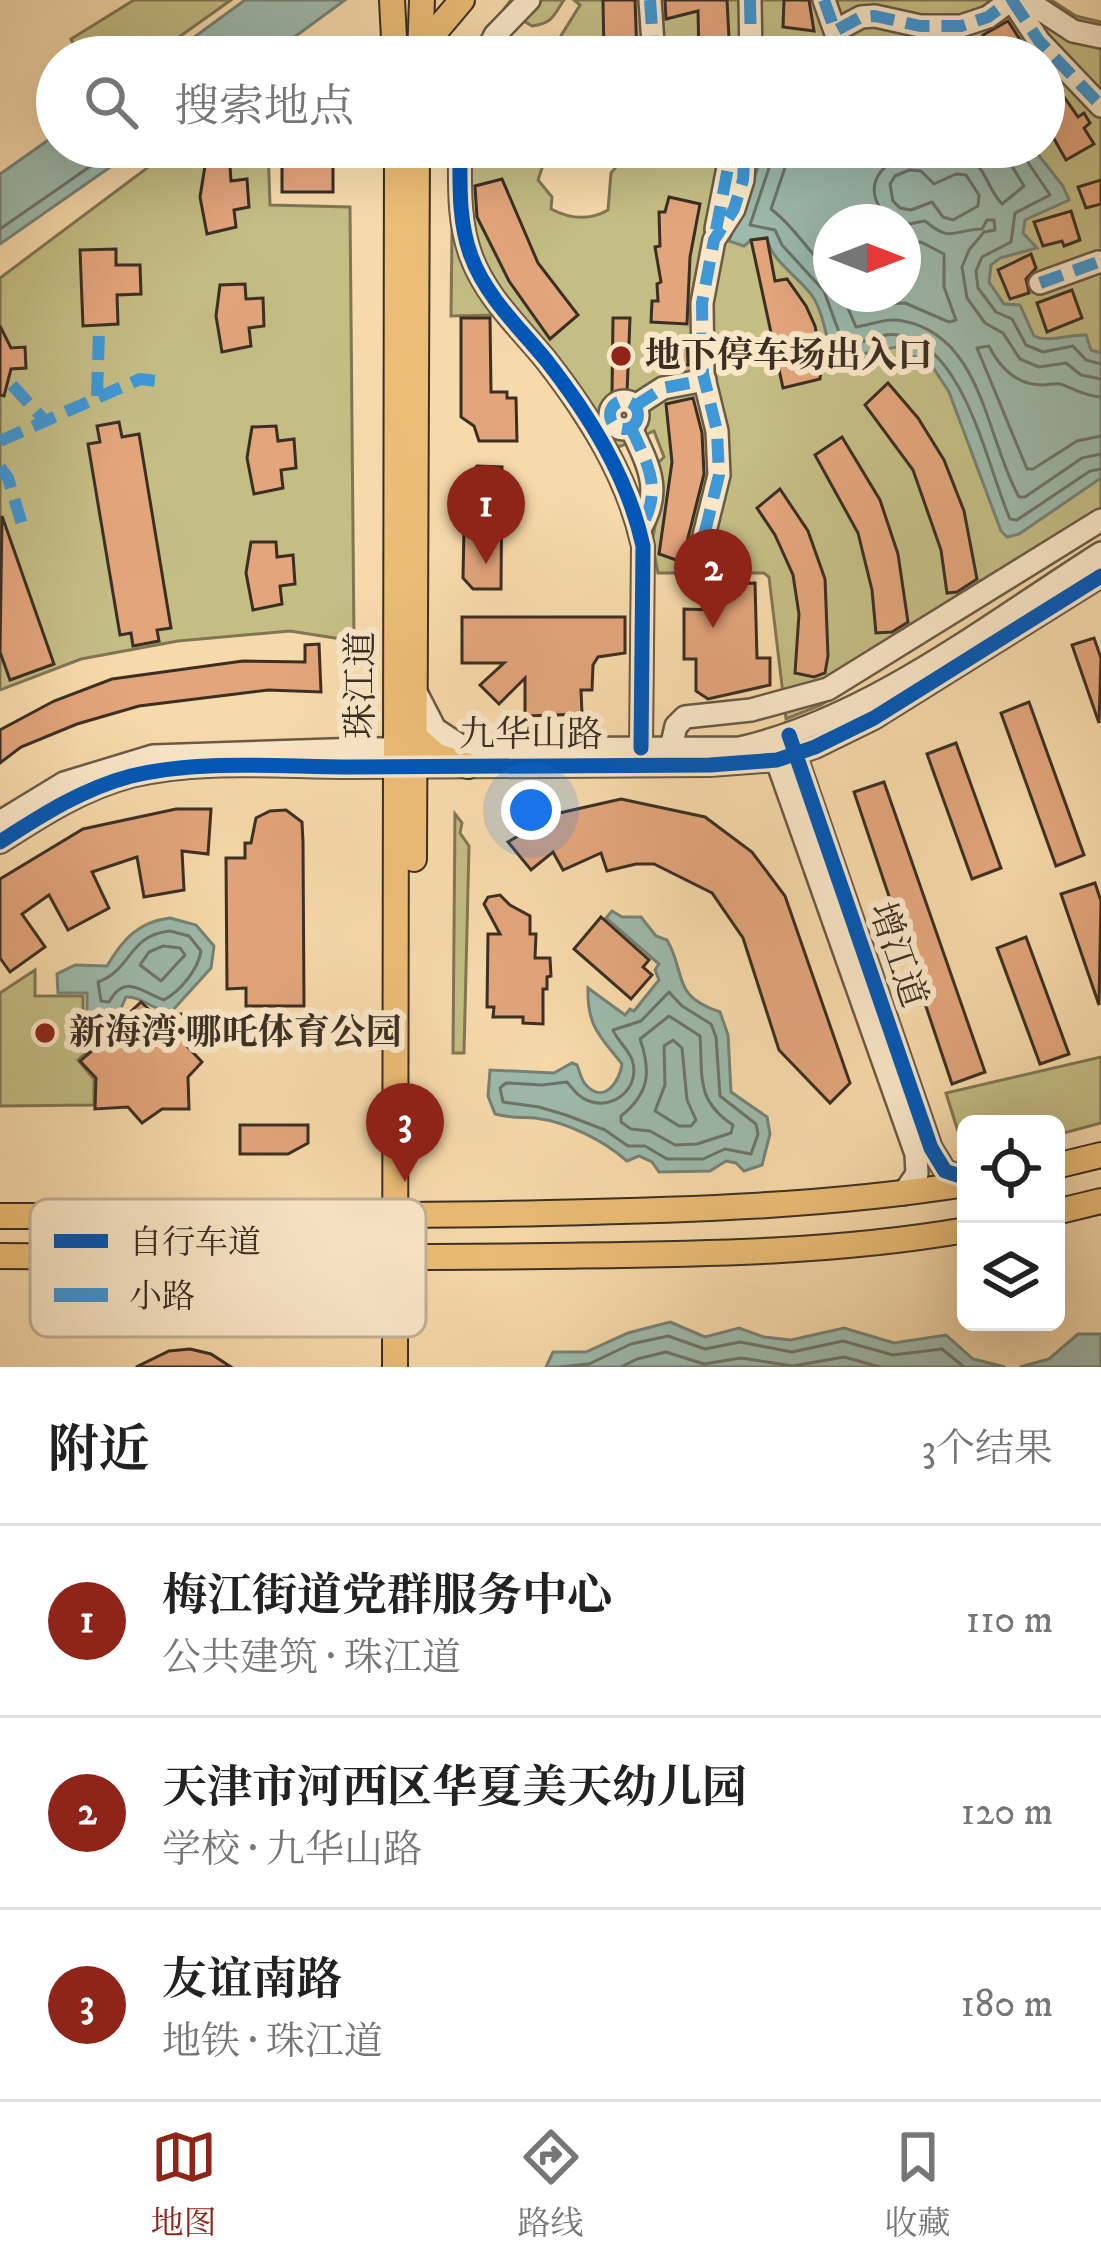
<!DOCTYPE html>
<html lang="zh">
<head>
<meta charset="utf-8">
<style>
	body { margin:0; font-family:"IM FELL DW Pica","Noto Serif SC",serif; background:#f6f6f6; color:#222 }
	.controls { position:absolute; right:36px; bottom:36px; display:grid; overflow:hidden; border-radius:18px; box-shadow:0 12px 48px #0002 }
	.controls button { width:108px; height:108px; display:grid; place-items:center; padding:0; border:0; border-bottom:3px solid #e0e0e0; background:#fff; color:#222; font:60px sans-serif }
	.compass { position:absolute; left:813px; top:204px; width:108px; height:108px; border-radius:50%; background:#fff; box-shadow:0 12px 48px #0002; rotate:90deg }
	.you { position:absolute; left:531px; top:810px; width:42px; height:42px; margin:-30px; border:9px solid #fff; border-radius:50%; background:#1a73e8; box-shadow:0 0 0 18px #1a73e833 }
	.badge { display:grid; place-items:center; width:78px; height:78px; border-radius:50%; background:#8f2418; color:#fff; font-size:39px; font-weight:700 }
	.pin { position:absolute; translate:-50% -99px; filter:drop-shadow(0 3px 6px #0008) }
	.pin::after { content:''; position:absolute; top:63px; width:42px; height:36px; background:inherit; clip-path:polygon(0 0,100% 0,50% 100%) }
	.list { margin:0; padding:0; list-style:none }
	h2 { display:flex; justify-content:space-between; align-items:center; height:156px; margin:0; padding:0 48px; font-size:51px }
	h2 small { font-size:39px; font-weight:400; color:#767676 }
	.list li { display:grid; grid-template-columns:78px 1fr auto; gap:36px; align-items:center; box-sizing:border-box; height:192px; padding:0 48px; border-top:3px solid #e0e0e0 }
	.list b { display:block; font-size:45px; white-space:nowrap }
	.list p { margin:0; font-size:39px; white-space:nowrap; color:#767676 }
	.list em { font-size:39px; font-style:normal; color:#767676 }
	.icon { flex:none; width:66px; height:66px; fill:none; stroke:currentColor; stroke-width:2; stroke-linecap:round; stroke-linejoin:round }
	.map { position:relative; flex:none; width:1101px; height:1367px; overflow:hidden }
	.search { position:absolute; background:#fff; box-shadow:0 12px 48px #0002; left:36px; right:36px; top:36px; height:132px; display:flex; align-items:center; gap:30px; box-sizing:border-box; padding:0 42px; border-radius:66px; color:#767676; font-size:45px }
	.sheet { height:732px; background:#fff }
	nav { display:flex; justify-content:space-around; align-items:center; box-sizing:border-box; height:168px; border-top:3px solid #e0e0e0; background:#fff; font-size:33px; color:#767676 }
	nav a { display:grid; justify-items:center; gap:6px }
	nav .on { color:#8f2418 }
	.map>svg:first-child { display:block }
	.green { fill:#c4bd84; stroke:#807654; stroke-width:3; fill-rule:evenodd }
	.water { fill:#9dbaac; stroke:#768276; stroke-width:3; fill-rule:evenodd }
	.lines { fill:none; stroke-linecap:round; stroke-linejoin:round }
	.shore { stroke:#6c7468; stroke-width:3 }
	.building { fill:#e3a57c; stroke:#3b2f24; stroke-width:3 }
	.minor-casing { stroke:#6a5a46; stroke-width:26 }
	.major-casing { stroke:#3b2f24; stroke-width:28 }
	.minor { stroke:#fae7c8; stroke-width:21 }
	.major { stroke:#ecbd76; stroke-width:24 }
	.quiet { stroke:#3e97d6; stroke-width:12; stroke-dasharray:24 12; stroke-linecap:butt }
	.cycleway-casing { stroke:#fae7c8; stroke-width:22 }
	.cycleway { stroke:#0057b8; stroke-width:15 }
	.poi-dot { fill:#8f2418; stroke:#fae7c8; stroke-width:4.5 }
	.labels { text-anchor:middle; dominant-baseline:central; stroke-width:12; stroke-linejoin:round; paint-order:stroke }
	.poi-label { font-size:36px; font-weight:bold; fill:#3b2f24; stroke:#fae7c8; text-anchor:start }
	.street-label { font-size:36px; fill:#3b2f24; stroke:#fae7c8 }
	.key { fill:#fae7c8; stroke:#c1b097; stroke-width:3 }
	.key-label { font-size:33px; fill:#3b2f24 }
</style>
</head>
<body>
<div class="map">
<svg width="1101" height="1367" viewBox="0 0 1101 1367">
	<rect width="100%" height="100%" fill="#f7daab"/>
	<filter id="stains"><feTurbulence type="fractalNoise" baseFrequency=".00167" numOctaves="4"/><feColorMatrix values="0 0 0 0 .2 0 0 0 0 .09 0 0 0 0 .02 0 0 0 .5 -.17"/></filter>
	<radialGradient id="worn" r=".72"><stop offset=".6" stop-color="#630" stop-opacity="0"/><stop offset="1" stop-color="#630" stop-opacity=".3"/></radialGradient>
	<g class="green">
		<polygon points="134,0 231,0 151,57 79,57 71,39"/>
		<path d="M511,0H564C554,14 554,23 532,26L504,9Z"/>
		<path d="M574,0H1051L1076,16L1101,22V530L821,705L786,719L769,577L764,573H658L652,542L661,494L656,465L664,457L654,431L621,446L594,450L540,365L498,315L451,316L453,147H531L545,159L538,180L552,197L551,209C570,219 589,221 608,210L611,173L633,147H1044V57H559V39L580,5ZM831,222H903V294H831Z"/>
		<polygon points="182,147 268,147 270,205 350,207 354,641 290,631 178,641 81,659 0,690 0,278 159,159 162,161"/>
		<polygon points="455,814 462,823 460,833 469,846 464,1053 453,1053"/>
		<polygon points="35,970 35,996 83,996 83,1017 89,1018 92,1048 78,1060 94,1079 94,1105 0,1106 0,993"/>
		<polygon points="1101,1057 1101,1123 1056,1135 1056,1124 966,1124 966,1157 946,1093"/>
	</g>
	<g class="water">
		<polygon points="245,0 345,0 267,57 167,57"/>
		<polygon points="57,134 57,147 139,147 0,244 0,174"/>
		<path d="M766,147H1032L1063,186L1069,200L1025,220L1023,233L1037,248L1000,258L991,265L989,282L1004,304L1020,305L1034,336C1048,343 1071,334 1086,335L1091,350L1101,353V478L1019,534L1007,537L1001,531L949,392L932,366L896,347L837,359C824,342 826,316 813,297C800,277 772,263 767,238L751,240L744,246L729,241ZM831,222H903V294H831Z"/>
		<path d="M612,911L622,917H641L656,936L667,940C687,975 671,996 720,1012L728,1035L731,1092L767,1117L770,1134L762,1165L744,1171L736,1163L726,1161L710,1171L659,1172L652,1162L639,1156L627,1161C603,1140 567,1122 535,1118C521,1117 509,1118 495,1114L488,1096L490,1070L554,1073L572,1063L577,1065C580,1072 581,1080 586,1085C604,1105 620,1081 622,1064C600,1036 587,1027 588,988L625,1015L630,1009L634,1011L659,980L655,970L659,964L606,918Z"/>
		<path d="M170,918L196,925L214,946L211,968L172,1011C153,1012 143,996 126,997L118,1015H87V993H58L57,974L75,965L107,966C123,939 138,922 170,918Z"/>
		<polygon points="670,1322 705,1337 739,1328 764,1337 791,1340 844,1328 894,1343 946,1335 973,1359 1005,1367 546,1367 553,1352 586,1352 628,1333"/>
		<polygon points="1078,1334 1101,1334 1101,1367 1020,1367 1049,1359"/>
	</g>
	<g class="lines">
		<g class="shore">
			<path d="M776,147L750,225L775,230L782,245L824,291L844,346C861,345 880,332 898,335C965,345 987,467 1010,519L1017,520L1090,471L1101,469"/>
			<path d="M792,147L771,209C792,225 812,254 831,276"/>
			<polyline points="1023,147 1025,158 1050,195 1015,213 1011,242 982,257 976,271 978,288 996,312 1012,319 1026,345 1043,352 1073,346 1086,360 1101,364"/>
			<polygon points="909,170 921,171 934,184 956,174 966,175 979,195 978,206 953,220 943,217 932,202 911,210 900,208 893,201 890,184 895,176"/>
			<path d="M894,222C858,195 875,161 914,154L939,164C987,146 980,181 1002,204L1024,186L1009,161L1008,147"/>
			<path d="M903,225L925,221C952,244 955,229 982,229L987,220H994L995,230L984,232L969,250L962,267L967,298L985,323L1003,333L1020,359L1039,367L1066,363L1081,375L1101,379"/>
			<polyline points="0,229 118,147"/>
			<path d="M842,294L856,327C871,325 887,317 903,321C983,336 986,439 1019,497H1025L1082,458L1101,454"/>
			<polyline points="862,294 869,305 905,303 949,322 956,320 944,287 944,254 921,242 903,243"/>
			<path d="M1101,397C1085,396 1077,390 1063,385C1057,382 1050,385 1043,385C1017,385 1000,368 989,346L977,348L1027,469H1033L1077,441L1101,436"/>
			<path d="M170,931L189,936L201,951C198,970 180,991 164,1000C140,991 125,973 109,1002L101,1001L98,982C132,970 128,935 170,931Z"/>
			<polygon points="163,946 180,948 185,955 161,981 140,965 149,952"/>
			<path d="M669,992L682,1006L711,1024L716,1037L720,1096L756,1124L758,1134L751,1154L725,1149L703,1159H667L645,1146H628L605,1130L566,1115L539,1107L503,1102L500,1088L506,1083L542,1085L567,1082C573,1089 579,1098 589,1101C613,1110 639,1089 633,1063C631,1051 617,1041 613,1030L641,1021Z"/>
			<path d="M669,1016L700,1036C703,1076 695,1100 733,1125L731,1133L697,1144L675,1145L650,1131L631,1129L621,1122V1116C650,1093 651,1071 640,1039Z"/>
			<polygon points="673,1040 682,1048 687,1100 696,1120 691,1126 679,1126 655,1111 665,1085 664,1046"/>
			<polyline points="560,1367 589,1364 631,1344 668,1336 705,1349 740,1342 792,1352 843,1341 893,1355 942,1349 964,1367"/>
			<polyline points="621,1367 637,1359 666,1352 704,1364 741,1358 793,1366 844,1357 880,1367"/>
		</g>
	</g>
	<g class="building">
		<polygon points="603,0 635,0 637,57 604,57"/>
		<polygon points="665,0 727,0 730,57 699,57 698,11 666,19"/>
		<polygon points="784,0 809,0 814,31 783,27"/>
		<polygon points="1008,21 1026,49 1034,57 995,57 983,35"/>
		<polygon points="1044,68 1078,117 1084,113 1090,123 1084,128 1094,144 1066,160 1044,121"/>
		<rect x="282" y="147" width="51" height="45"/>
		<polygon points="665,147 714,147 709,163 665,151"/>
		<polygon points="205,166 230,166 231,181 247,179 249,207 234,210 236,227 207,234 200,197"/>
		<polygon points="502,179 538,263 578,315 550,339 509,281 477,217 475,186"/>
		<polygon points="1101,180 1101,204 1086,208 1078,187"/>
		<polygon points="669,197 700,204 690,257 687,324 651,322 652,301 658,301 657,284 661,282 655,247 660,246 659,212 665,212"/>
		<polygon points="1071,211 1080,240 1064,246 1062,241 1043,246 1034,222"/>
		<polygon points="767,238 775,281 787,279 806,306 815,326 822,361 820,379 783,388 751,240"/>
		<polygon points="116,249 116,265 140,265 141,294 117,295 118,324 83,326 80,250"/>
		<polygon points="1031,254 1036,268 1026,279 1029,293 1010,299 998,270"/>
		<polygon points="245,284 246,299 263,298 264,326 249,328 251,346 222,352 216,316 220,285"/>
		<polygon points="1072,290 1082,318 1047,332 1037,303"/>
		<polygon points="461,318 490,318 491,392 507,392 507,398 516,398 517,441 479,441 474,426 461,417"/>
		<polygon points="613,318 630,318 627,393 612,393"/>
		<polygon points="0,326 11,348 25,347 26,368 11,369 4,396 0,395"/>
		<polygon points="687,337 688,365 659,364 654,342"/>
		<polygon points="888,383 918,418 944,460 964,511 977,579 957,592 947,593 941,550 913,470 865,405"/>
		<polygon points="693,398 702,433 704,474 682,562 659,554 672,462 666,404"/>
		<polygon points="119,422 122,437 139,434 171,628 157,630 159,641 133,646 131,633 120,635 88,444 100,442 97,426"/>
		<polygon points="276,426 278,441 294,439 296,468 281,470 283,488 254,494 247,458 252,427"/>
		<polygon points="842,437 880,500 898,554 908,622 892,632 876,633 872,590 858,533 815,455"/>
		<polygon points="477,466 502,467 501,589 473,589 463,578 465,479"/>
		<polygon points="780,489 808,531 825,579 828,656 825,673 814,677 795,673 799,614 793,575 775,535 757,508"/>
		<polygon points="2,516 54,664 10,680 0,652"/>
		<polygon points="251,542 276,542 277,557 293,555 295,584 280,586 282,604 253,610 246,573"/>
		<polygon points="755,583 757,658 770,658 770,685 708,699 696,691 696,659 684,659 684,609 719,610 719,584"/>
		<polygon points="462,617 625,617 625,653 598,657 593,665 592,690 581,690 582,714 525,716 525,678 499,704 480,685 504,663 462,663"/>
		<polygon points="1094,638 1101,658 1099,723 1072,645"/>
		<polygon points="319,644 321,692 268,690 139,706 77,724 21,747 0,763 0,730 54,701 112,679 243,661 305,662 305,645"/>
		<polygon points="1029,702 1084,855 1056,866 1001,713"/>
		<polygon points="956,743 1001,868 972,879 927,754"/>
		<polygon points="884,782 985,1072 952,1084 854,792"/>
		<polygon points="621,799 705,817 752,852 785,896 850,1083 830,1103 779,1050 743,938 712,893 654,864 636,864 607,871 601,853 563,870 553,852 531,870 508,842 555,814"/>
		<polygon points="176,809 211,809 208,854 182,851 184,890 144,897 137,857 92,872 109,908 68,930 49,895 22,914 45,947 10,972 0,958 0,879 83,829"/>
		<polygon points="286,810 302,822 303,842 304,1006 246,1006 246,988 227,989 226,858 245,858 245,843 251,843 256,818 270,811"/>
		<polygon points="1095,883 1101,901 1099,1005 1061,894"/>
		<polygon points="500,895 510,905 530,916 530,934 536,934 535,958 550,958 551,976 547,977 547,989 543,989 543,1024 523,1023 523,1017 493,1017 494,1007 487,1007 488,934 500,934 484,904 488,897"/>
		<polygon points="601,917 649,960 643,967 652,975 631,999 574,949"/>
		<polygon points="1026,937 1069,1054 1040,1064 997,948"/>
		<polygon points="141,1002 155,1015 184,1014 187,1046 202,1062 188,1077 189,1109 162,1109 142,1123 128,1107 95,1109 96,1078 80,1061 94,1049 91,1016 126,1016"/>
		<polygon points="240,1125 308,1125 308,1143 288,1154 240,1154"/>
		<polygon points="190,1349 211,1354 231,1367 136,1367 169,1351"/>
	</g>
	<g class="lines">
		<defs>
			<g id="minor">
				<polyline points="650,0 654,57"/>
				<polyline points="750,0 751,57"/>
				<polyline points="824,0 835,31 861,17 875,16 920,26 961,26 988,17 1011,0"/>
				<polyline points="1012,0 1039,41 1101,106"/>
				<polyline points="1026,0 1073,31 1101,37"/>
				<polyline points="484,57 495,35 529,0"/>
				<path d="M460,147C460,183 458,221 471,256C486,297 519,327 546,360C589,415 628,477 643,546L641,748"/>
				<polyline points="716,229 732,147"/>
				<polyline points="1040,283 1098,262"/>
				<circle cx="624" cy="415" r="14"/>
				<polyline points="635,406 663,388 705,380"/>
				<path d="M631,428C648,465 664,491 639,530"/>
				<polyline points="696,568 719,475 717,431 703,374 702,303 714,240 734,209 743,180 745,147"/>
				<polyline points="417,694 435,729 461,746"/>
				<polyline points="791,742 931,1148 945,1171 966,1178"/>
				<polyline points="772,747 916,1154 917,1174 903,1194"/>
				<polyline points="671,748 676,726 685,717 751,710 828,689 1101,520"/>
				<path d="M0,822L64,783L153,756L362,749L740,748C870,718 989,624 1101,553"/>
				<path d="M0,842C42,815 82,789 131,776C201,759 278,767 351,767C470,767 590,765 710,765L777,760L815,747L874,718L1101,576"/>
			</g>
			<g id="major">
				<polyline points="392,0 395,57"/>
				<polyline points="420,55 422,0"/>
				<polyline points="414,57 462,0"/>
				<polyline points="408,731 437,756 468,766"/>
				<polyline points="414,859 417,147"/>
				<polyline points="1056,1166 1101,1155"/>
				<polyline points="1056,1212 1101,1201"/>
				<path d="M0,1216C183,1216 365,1217 548,1213C689,1210 827,1206 966,1184"/>
				<path d="M0,1256C183,1258 365,1258 548,1256C688,1254 827,1254 966,1230"/>
				<polyline points="339,1261 375,1285 394,1315"/>
				<polyline points="395,1367 397,147"/>
			</g>
		</defs>
		<use href="#minor" class="minor-casing"/>
		<use href="#major" class="major-casing"/>
		<use href="#minor" class="minor"/>
		<use href="#major" class="major"/>
		<g class="quiet">
			<polyline points="650,0 654,57"/>
			<polyline points="750,0 751,57"/>
			<polyline points="824,0 835,31 861,17 875,16 920,26 961,26 988,17 1011,0"/>
			<polyline points="1012,0 1039,41 1101,106"/>
			<polyline points="716,230 732,147"/>
			<polyline points="1040,283 1098,262"/>
			<polyline points="12,385 44,420"/>
			<polyline points="97,396 99,330"/>
			<circle cx="624" cy="415" r="14"/>
			<polyline points="635,406 663,388 705,380"/>
			<path d="M631,428C648,465 664,491 639,530"/>
			<polyline points="0,441 140,379 166,382"/>
			<polyline points="0,467 8,478 24,531"/>
			<polyline points="696,568 719,475 717,431 703,374 702,303 714,240 734,209 743,180 745,147"/>
		</g>
		<defs>
			<g id="cycleway">
				<path d="M460,147C460,183 458,221 471,256C486,297 519,327 546,360C589,415 628,477 643,546L641,748"/>
				<polyline points="789,735 931,1148 945,1171 966,1178"/>
				<path d="M0,842C42,815 82,789 131,776C201,759 278,767 351,767C470,767 590,765 710,765L777,760L815,747L874,718L1101,576"/>
			</g>
		</defs>
		<use href="#cycleway" class="cycleway-casing"/>
		<use href="#cycleway" class="cycleway"/>
	</g>
	<g class="poi-dot">
		<circle cx="621" cy="356" r="12"/>
		<circle cx="45" cy="1033" r="12"/>
	</g>
	<g class="labels">
		<g class="poi-label">
			<text x="645" y="356">地下停车场出入口</text>
			<text x="69" y="1033">新海湾·哪吒体育公园</text>
		</g>
		<g class="street-label">
			<text transform="translate(361 685) rotate(-90)">珠江道</text>
			<text x="531" y="735">九华山路</text>
			<text transform="translate(897 955) rotate(71)">增江道</text>
		</g>
	</g>
	<rect x="30" y="1199" width="396" height="138" rx="18" class="key"/>
	<rect x="54" y="1234" width="54" height="14" fill="#0057b8"/>
	<rect x="54" y="1288" width="54" height="14" fill="#3e97d6"/>
	<g class="key-label">
		<text x="129" y="1253">自行车道</text>
		<text x="129" y="1307">小路</text>
	</g>
	<rect width="100%" height="100%" filter="url(#stains)"/>
	<rect width="100%" height="100%" fill="url(#worn)"/>
</svg>
<div class="controls">
<button><svg class="icon" aria-label="locate" viewBox="0 0 24 24"><circle cx="12" cy="12" r="6"/><path d="M12 2v4M12 18v4M2 12h4M18 12h4"/></svg></button>
<button><svg class="icon" aria-label="layers" viewBox="0 0 24 24"><path d="M12 4l9 5-9 5-9-5zM3 14l9 5 9-5"/></svg></button>
</div>
<svg class="compass" viewBox="-18 -18 36 36"><path d="M0-13l5 13h-10z" fill="#e53935"/><path d="M0 13l5-13h-10z" fill="#767676"/></svg>
<div class="you"></div>
<div class="pin badge" style="left:486px;top:564px">1</div>
<div class="pin badge" style="left:713px;top:628px">2</div>
<div class="pin badge" style="left:405px;top:1182px">3</div>
<div class="search"><svg class="icon" aria-label="search" viewBox="0 0 24 24"><circle cx="10" cy="10" r="6"/><path d="M15 15l6 6"/></svg>搜索地点</div>
</div>
<section class="sheet">
<h2>附近<small>3个结果</small></h2>
<ul class="list">
<li><span class="badge">1</span><div><b>梅江街道党群服务中心</b><p>公共建筑 · 珠江道</p></div><em>110 m</em></li>
<li><span class="badge">2</span><div><b>天津市河西区华夏美天幼儿园</b><p>学校 · 九华山路</p></div><em>120 m</em></li>
<li><span class="badge">3</span><div><b>友谊南路</b><p>地铁 · 珠江道</p></div><em>180 m</em></li>
</ul>
</section>
<nav>
<a class="on"><svg class="icon" aria-label="map" viewBox="0 0 24 24"><path d="M3 6l6-2 6 2 6-2v14l-6 2-6-2-6 2zM9 4v14M15 6v14"/></svg>地图</a>
<a><svg class="icon" aria-label="directions" viewBox="0 0 24 24"><path d="M12 3l9 9-9 9-9-9zM9 14v-3h6M13 9l2 2-2 2"/></svg>路线</a>
<a><svg class="icon" aria-label="saved" viewBox="0 0 24 24"><path d="M7 4h10v16l-5-4-5 4z"/></svg>收藏</a>
</nav>
</body>
</html>
